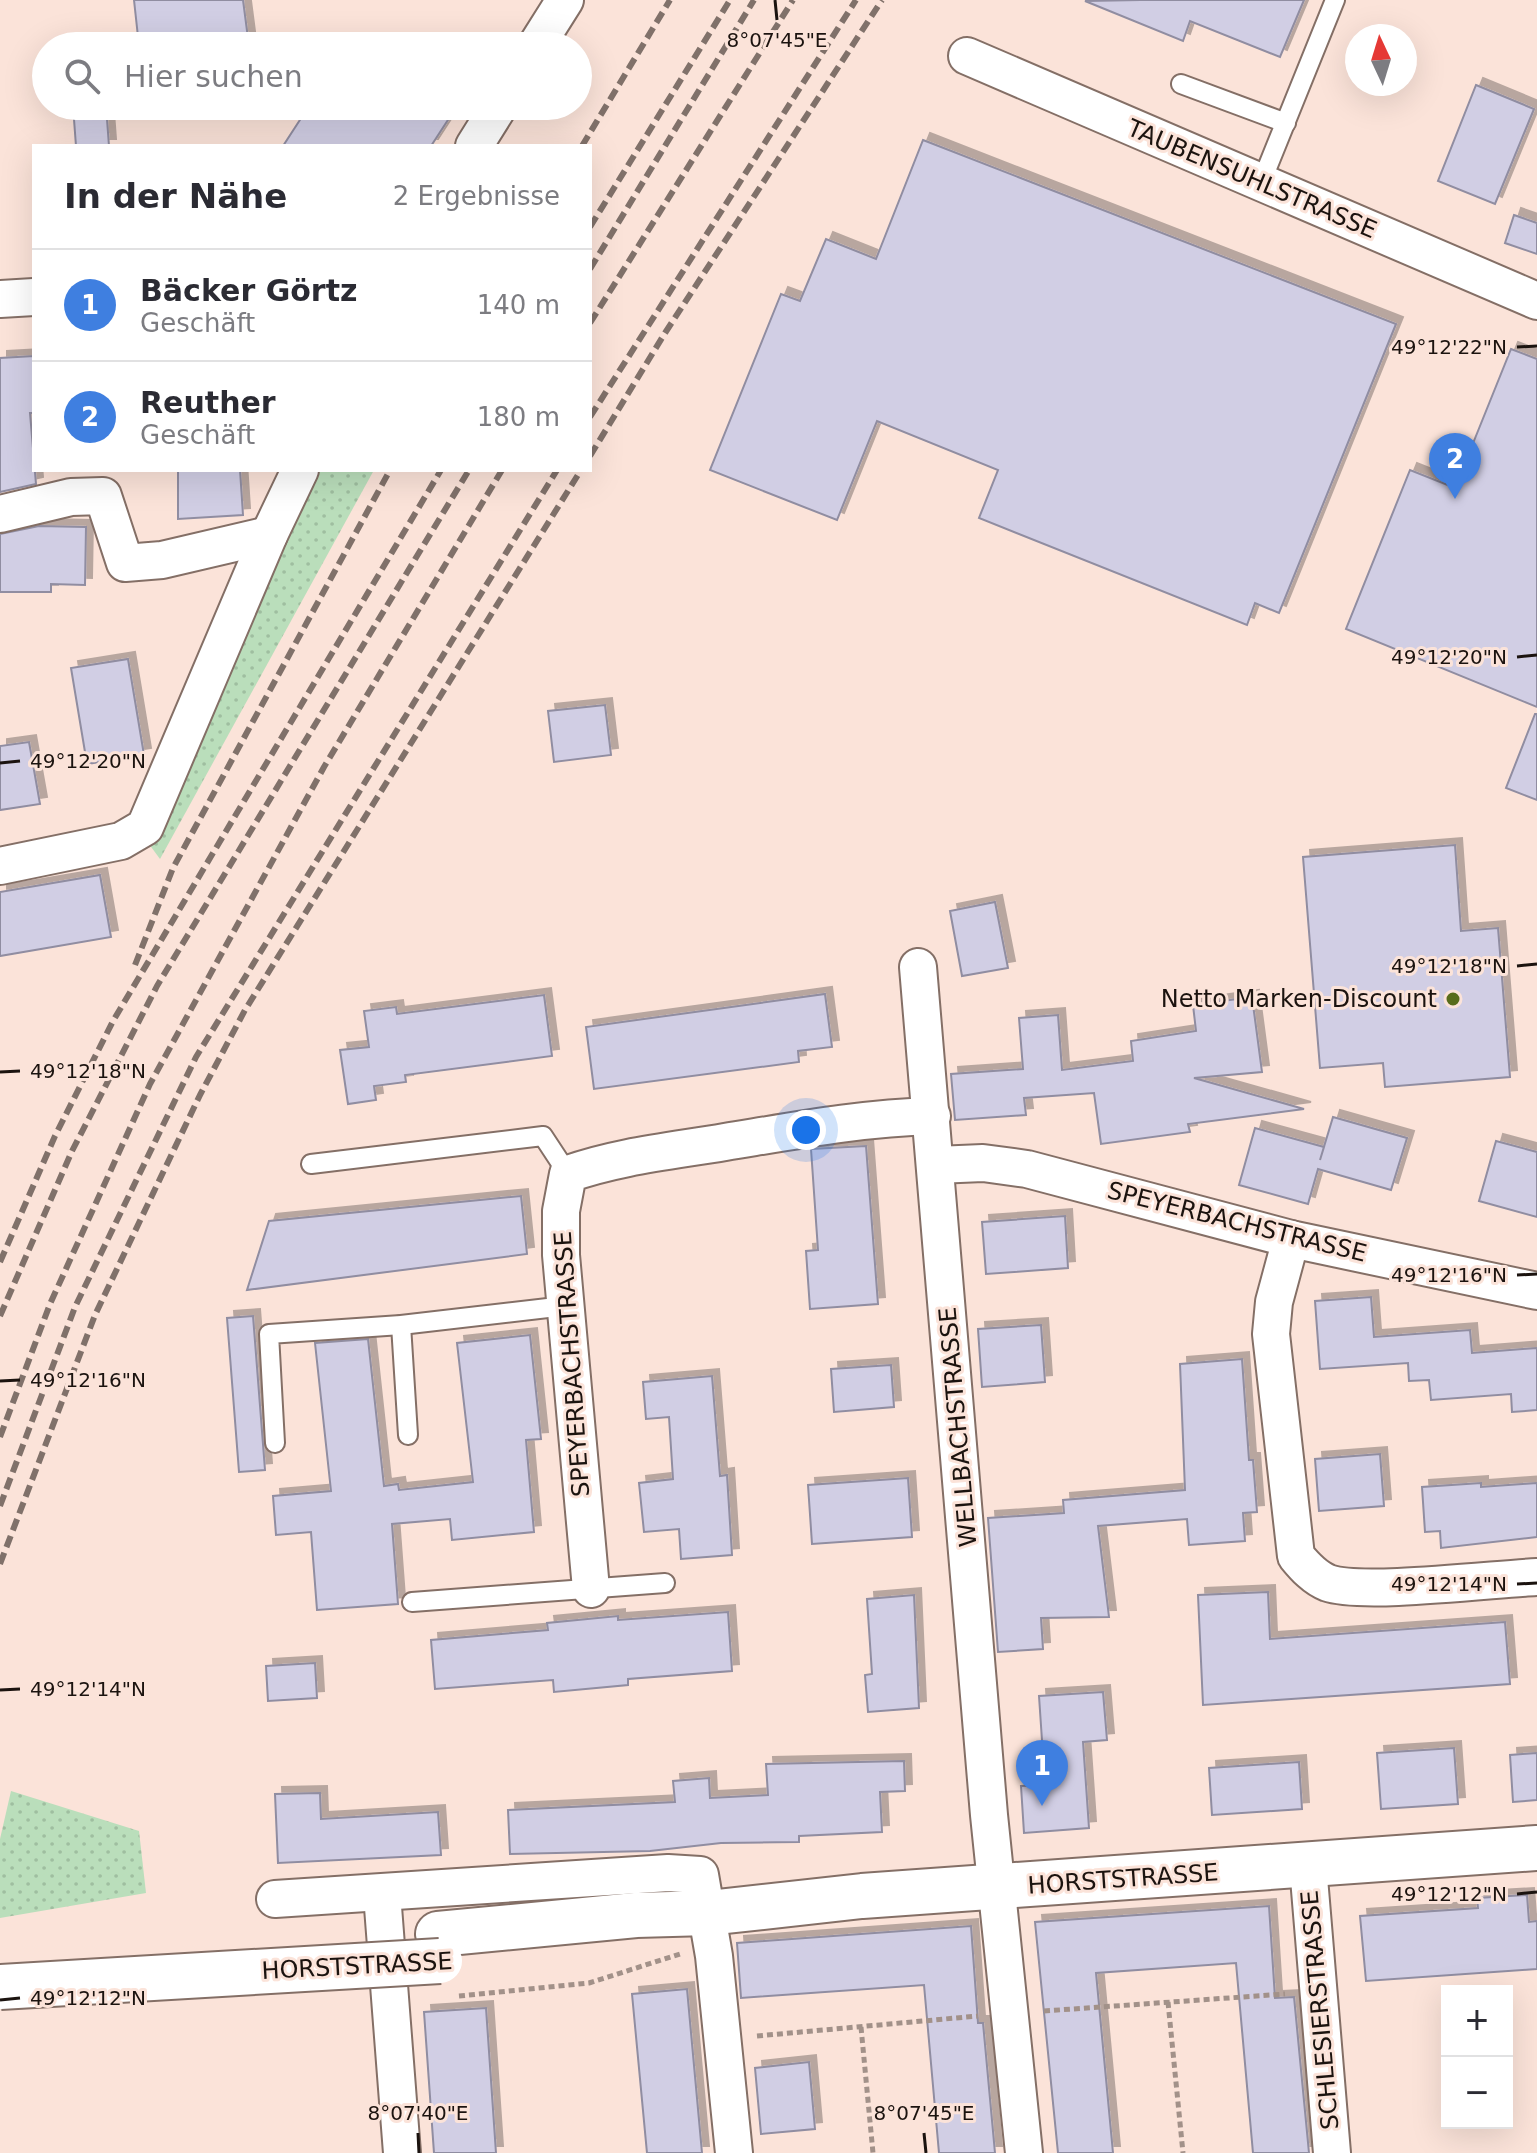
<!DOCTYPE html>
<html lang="de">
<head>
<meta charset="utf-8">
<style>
	body { margin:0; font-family:"DejaVu Sans",sans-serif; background:#f2f2f3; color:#2b2b33 }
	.controls { position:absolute; right:24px; bottom:24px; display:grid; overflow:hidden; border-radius:0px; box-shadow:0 8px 32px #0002 }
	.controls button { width:72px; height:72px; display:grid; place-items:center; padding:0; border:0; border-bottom:2px solid #e1e1e2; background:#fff; color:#2b2b33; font:40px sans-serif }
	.compass { position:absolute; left:1345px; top:24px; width:72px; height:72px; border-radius:50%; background:#fff; box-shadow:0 8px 32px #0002; rotate:356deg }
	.you { position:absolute; left:806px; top:1130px; width:28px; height:28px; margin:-20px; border:6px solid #fff; border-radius:50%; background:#1a73e8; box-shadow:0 0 0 12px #1a73e833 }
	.badge { display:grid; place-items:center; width:52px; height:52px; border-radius:50%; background:#b45309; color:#fff; font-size:26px; font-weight:700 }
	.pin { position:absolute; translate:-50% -66px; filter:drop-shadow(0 2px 4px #0008) }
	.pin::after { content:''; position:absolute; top:42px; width:28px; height:24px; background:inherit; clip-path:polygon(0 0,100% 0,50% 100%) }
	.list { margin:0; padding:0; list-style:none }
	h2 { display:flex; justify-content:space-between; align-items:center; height:104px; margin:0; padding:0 32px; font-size:34px }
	h2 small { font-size:26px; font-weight:400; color:#7c7c81 }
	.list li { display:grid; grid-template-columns:52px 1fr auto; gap:24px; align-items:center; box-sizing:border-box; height:112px; padding:0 32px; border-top:2px solid #e1e1e2 }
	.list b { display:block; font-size:30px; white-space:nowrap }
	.list p { margin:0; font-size:26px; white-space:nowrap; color:#7c7c81 }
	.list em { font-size:26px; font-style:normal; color:#7c7c81 }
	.icon { flex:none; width:44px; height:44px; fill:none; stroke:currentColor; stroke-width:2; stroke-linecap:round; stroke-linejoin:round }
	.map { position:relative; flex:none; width:1537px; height:2153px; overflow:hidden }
	.search { position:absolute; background:#fff; box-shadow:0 8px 32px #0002; left:32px; top:32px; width:560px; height:88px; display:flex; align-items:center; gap:20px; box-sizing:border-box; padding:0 28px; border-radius:44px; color:#7c7c81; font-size:30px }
	.panel { position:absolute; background:#fff; box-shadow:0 8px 32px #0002; left:32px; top:144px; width:560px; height:328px; border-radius:0px }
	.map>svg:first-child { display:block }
	.grass { fill:url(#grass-dots) }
	.building { fill:#d1cee4; stroke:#908da1; stroke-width:2; filter:url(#shadow) }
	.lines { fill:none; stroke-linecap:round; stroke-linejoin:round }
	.service-casing { stroke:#846f66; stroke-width:22 }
	.minor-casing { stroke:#846f66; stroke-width:40 }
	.tertiary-casing { stroke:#846f66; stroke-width:48 }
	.path { stroke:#a29189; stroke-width:5; stroke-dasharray:6 4; stroke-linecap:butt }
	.service { stroke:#fff; stroke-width:18 }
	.minor { stroke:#fff; stroke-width:36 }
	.tertiary { stroke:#fff; stroke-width:44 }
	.rail { stroke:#80716a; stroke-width:6; stroke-dasharray:12 6; stroke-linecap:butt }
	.tertiary-bridge-casing { stroke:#846f66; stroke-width:48; stroke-linecap:butt }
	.tertiary-bridge { stroke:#fff; stroke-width:44 }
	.ticks { fill:none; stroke:#1b130f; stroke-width:3 }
	.poi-dot { fill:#586c1b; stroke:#fbe3d9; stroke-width:3 }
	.labels { text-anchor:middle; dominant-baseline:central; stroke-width:6; stroke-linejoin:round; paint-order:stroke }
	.street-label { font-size:24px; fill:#1b130f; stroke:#fbe3d9 }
	.poi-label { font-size:24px; fill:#1b130f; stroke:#fbe3d9; text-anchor:end }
	.ticks-label { font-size:20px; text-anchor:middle; fill:#1b130f; stroke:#fbe3d9; stroke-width:6; stroke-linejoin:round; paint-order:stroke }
</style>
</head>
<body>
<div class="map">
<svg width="1537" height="2153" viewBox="0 0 1537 2153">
	<defs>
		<pattern id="grass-dots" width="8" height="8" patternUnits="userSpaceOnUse" patternTransform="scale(2)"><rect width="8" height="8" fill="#badebb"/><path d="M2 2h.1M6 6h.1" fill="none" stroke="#9fbea0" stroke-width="1.8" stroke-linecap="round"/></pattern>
		<filter id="shadow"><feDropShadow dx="7" dy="-7" stdDeviation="0" flood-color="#0004"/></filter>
	</defs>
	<rect width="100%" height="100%" fill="#fbe3d9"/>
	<g class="grass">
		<polygon points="299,470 374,470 160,859 146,840"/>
		<polygon points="11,1791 139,1831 146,1893 0,1918 0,1839"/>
	</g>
	<g class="building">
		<polygon points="134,0 243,0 249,46 139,46"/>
		<polygon points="1141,0 1304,0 1280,57 1190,21 1183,41 1085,1"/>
		<polygon points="1476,85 1534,109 1495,204 1438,181"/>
		<polygon points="73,106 106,106 109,146 76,146"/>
		<polygon points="309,106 457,106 431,146 283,146"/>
		<polygon points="923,140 1396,324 1279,613 1255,603 1247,625 979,518 998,470 877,421 837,520 710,470 781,294 800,301 826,239 876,259"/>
		<polygon points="1514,215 1537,223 1537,254 1505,243"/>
		<polygon points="1511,349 1537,359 1537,707 1346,629 1410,470 1455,488"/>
		<polygon points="34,356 34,413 30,413 36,484 0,492 0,358"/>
		<polygon points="178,470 240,470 243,515 178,519"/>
		<polygon points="39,526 86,527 85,585 51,584 51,592 0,592 0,534"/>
		<polygon points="128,659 144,755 87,764 71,668"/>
		<polygon points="605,705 611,755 554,762 548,711"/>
		<polygon points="1535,714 1537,714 1537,800 1506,788"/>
		<polygon points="29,742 40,804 0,810 0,746"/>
		<polygon points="1455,845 1461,931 1498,928 1510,1077 1385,1087 1383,1063 1320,1068 1303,857"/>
		<polygon points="100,875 111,937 0,956 0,892"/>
		<polygon points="995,902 1008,968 962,976 950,911"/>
		<polygon points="825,994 832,1047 798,1051 799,1062 594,1089 586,1027"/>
		<polygon points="544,995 552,1056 405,1075 406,1082 374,1086 376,1100 348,1104 340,1050 369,1047 364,1011 396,1007 397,1014"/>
		<polygon points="1252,997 1262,1072 1194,1078 1304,1109 1188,1124 1190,1132 1101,1144 1094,1093 1024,1098 1026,1115 955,1120 951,1074 1023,1069 1019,1018 1058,1015 1062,1070 1133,1061 1131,1041 1196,1031 1193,1005"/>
		<polygon points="1333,1117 1407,1138 1391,1190 1318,1169 1308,1204 1239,1185 1255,1128 1324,1147 1320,1160"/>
		<polygon points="1496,1141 1537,1152 1537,1217 1479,1201"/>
		<polygon points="866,1146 878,1304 810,1309 806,1251 818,1250 811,1149"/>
		<polygon points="521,1196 527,1254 247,1290 269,1221"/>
		<polygon points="1065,1216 1068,1268 986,1274 982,1222"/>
		<polygon points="1371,1297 1374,1337 1470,1330 1472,1353 1537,1348 1537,1410 1512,1412 1511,1394 1431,1400 1429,1380 1409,1381 1408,1363 1320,1369 1315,1301"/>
		<polygon points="253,1316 265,1470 239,1472 227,1318"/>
		<polygon points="1041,1325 1045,1382 982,1387 978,1329"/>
		<polygon points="530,1335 541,1439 526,1440 534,1532 452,1540 450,1519 392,1524 398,1604 317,1610 311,1532 276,1535 273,1496 331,1491 315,1343 368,1339 384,1486 398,1484 399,1490 473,1482 457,1343"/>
		<polygon points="1242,1359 1249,1460 1253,1460 1257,1512 1243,1513 1245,1541 1189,1545 1187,1519 1098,1526 1109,1617 1041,1618 1043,1649 998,1652 988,1518 1064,1513 1063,1500 1185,1490 1180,1364"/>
		<polygon points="891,1365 894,1407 834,1412 831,1369"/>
		<polygon points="712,1376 720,1476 727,1475 732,1555 681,1559 679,1529 644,1532 639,1483 673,1479 669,1417 646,1419 643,1382"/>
		<polygon points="1380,1454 1384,1506 1319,1511 1315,1459"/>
		<polygon points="908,1478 912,1537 812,1544 808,1485"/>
		<polygon points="1481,1483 1481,1487 1537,1483 1537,1537 1441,1548 1440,1531 1425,1532 1422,1487"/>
		<polygon points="1268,1592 1270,1639 1505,1622 1510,1684 1203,1705 1198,1595"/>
		<polygon points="914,1595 919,1708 868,1712 865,1675 872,1674 867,1599"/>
		<polygon points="728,1612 732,1671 628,1679 628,1685 554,1692 553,1680 435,1689 431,1640 548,1630 547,1623 618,1616 618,1620"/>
		<polygon points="315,1663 317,1698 268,1701 266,1666"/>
		<polygon points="1103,1692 1107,1740 1083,1742 1089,1828 1024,1833 1021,1786 1045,1785 1039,1696"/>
		<polygon points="1454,1748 1458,1804 1381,1809 1377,1753"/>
		<polygon points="1537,1753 1537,1800 1513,1802 1510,1755"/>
		<polygon points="904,1761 905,1791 880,1792 882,1832 799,1836 799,1842 721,1843 650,1851 510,1854 508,1810 675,1802 673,1781 709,1778 710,1798 768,1795 766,1764"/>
		<polygon points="1299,1762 1302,1809 1212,1815 1209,1768"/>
		<polygon points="320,1793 321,1819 438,1812 441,1855 278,1863 275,1794"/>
		<polygon points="1527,1895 1529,1922 1537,1921 1537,1969 1366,1981 1360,1916 1478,1908 1477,1898"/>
		<polygon points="1269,1906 1275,1998 1294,1997 1309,2153 1253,2153 1236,1963 1096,1973 1113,2153 1058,2153 1035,1922"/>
		<polygon points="971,1926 978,2023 983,2023 995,2153 939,2153 924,1985 741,1998 737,1943"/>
		<polygon points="687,1989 702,2153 647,2153 632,1994"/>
		<polygon points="486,2008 496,2153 434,2153 424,2012"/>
		<polygon points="809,2062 815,2129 761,2134 755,2068"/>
	</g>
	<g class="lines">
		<defs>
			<g id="service">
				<polyline points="1181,84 1286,123"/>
				<polyline points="1261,183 1335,0"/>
				<polyline points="311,1164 543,1136 568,1174"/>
				<polyline points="401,1325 408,1435"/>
				<polyline points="275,1443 269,1334 401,1325 565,1306"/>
				<polyline points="412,1602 665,1583"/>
			</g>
			<g id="minor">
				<polyline points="536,46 565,0"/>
				<polyline points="967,56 1537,301"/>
				<polyline points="474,146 499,106"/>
				<polyline points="0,299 34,297"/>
				<polyline points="0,514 71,497 103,496 125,563 162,560 269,535"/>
				<polyline points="0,866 121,841 145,827 269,535 300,470"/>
				<polyline points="918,967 989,1815 1024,2153"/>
				<polyline points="936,1165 983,1163 1027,1169 1291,1239 1537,1291"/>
				<path d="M1291,1239L1274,1302L1271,1334L1296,1556C1305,1567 1315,1578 1328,1583C1362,1595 1494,1579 1537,1577"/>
				<path d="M591,1589L561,1255V1211L568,1174C619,1156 672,1151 725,1142C793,1131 862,1118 932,1116"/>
				<polyline points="1308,1866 1332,2153"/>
				<polyline points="382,1894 402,2153"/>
				<polyline points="275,1899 668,1873 700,1875 714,1956 734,2153"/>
			</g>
			<polyline id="tertiary" points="438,1934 636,1915 708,1913 862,1896 1537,1848"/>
		</defs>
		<use href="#service" class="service-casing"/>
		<use href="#minor" class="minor-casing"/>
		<use href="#tertiary" class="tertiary-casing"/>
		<g class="path">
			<polyline points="459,1996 589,1983 680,1954"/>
			<polyline points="1168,2002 1183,2153"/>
			<polyline points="1044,2011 1285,1994"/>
			<polyline points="861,2027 873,2153"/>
			<polyline points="757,2036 978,2016"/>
		</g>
		<use href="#service" class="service"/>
		<use href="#minor" class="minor"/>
		<use href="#tertiary" class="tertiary"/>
		<g class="rail">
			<polyline points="582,146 670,0"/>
			<polyline points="590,227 730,0"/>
			<polyline points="590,269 754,0"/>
			<polyline points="590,323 793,0"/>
			<polyline points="590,417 856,0"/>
			<polyline points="590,456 665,333 882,0"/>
			<polyline points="135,965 173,868 390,470"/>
			<polyline points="0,1262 55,1136 113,1021 441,470"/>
			<polyline points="0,1316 72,1151 157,986 469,470"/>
			<polyline points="0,1437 50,1304 150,1084 324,767 502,470"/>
			<polyline points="0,1506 75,1307 196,1057 557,470"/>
			<polyline points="0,1564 95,1315 200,1095 245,1010 581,470"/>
		</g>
		<defs>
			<polyline id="tertiary-bridge" points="0,1987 440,1961"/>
		</defs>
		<use href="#tertiary-bridge" class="tertiary-bridge-casing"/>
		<use href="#tertiary-bridge" class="tertiary-bridge"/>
	</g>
	<path class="ticks" d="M775,0L777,20M1517,347L1537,346M1517,657L1537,655M0,763L20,761M1517,966L1537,964M0,1072L20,1071M1517,1275L1537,1274M0,1381L20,1380M1517,1584L1537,1583M0,1690L20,1689M1517,1894L1537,1892M0,2000L20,1998M418,2133L419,2153M924,2133L926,2153"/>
	<circle class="poi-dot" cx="1453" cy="999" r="8"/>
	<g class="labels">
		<g class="street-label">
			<text transform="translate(1252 179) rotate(23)">TAUBENSUHLSTRASSE</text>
			<text transform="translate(1237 1222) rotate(14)">SPEYERBACHSTRASSE</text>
			<text transform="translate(572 1364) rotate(-94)">SPEYERBACHSTRASSE</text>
			<text transform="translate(958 1427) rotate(-95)">WELLBACHSTRASSE</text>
			<text transform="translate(1123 1879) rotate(-4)">HORSTSTRASSE</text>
			<text transform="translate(357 1966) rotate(-3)">HORSTSTRASSE</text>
			<text transform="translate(1320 2010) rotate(-95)">SCHLESIERSTRASSE</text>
		</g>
		<g class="poi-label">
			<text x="1437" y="999">Netto Marken-Discount</text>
		</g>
	</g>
	<g class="ticks-label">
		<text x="777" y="47">8°07'45"E</text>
		<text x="1449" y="354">49°12'22"N</text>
		<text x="1449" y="664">49°12'20"N</text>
		<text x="88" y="768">49°12'20"N</text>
		<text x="1449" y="973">49°12'18"N</text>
		<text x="88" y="1078">49°12'18"N</text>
		<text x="1449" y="1282">49°12'16"N</text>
		<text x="88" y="1387">49°12'16"N</text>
		<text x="1449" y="1591">49°12'14"N</text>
		<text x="88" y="1696">49°12'14"N</text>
		<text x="1449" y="1901">49°12'12"N</text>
		<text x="88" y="2005">49°12'12"N</text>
		<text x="418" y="2120">8°07'40"E</text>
		<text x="924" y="2120">8°07'45"E</text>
	</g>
</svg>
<div class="controls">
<button>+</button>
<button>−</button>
</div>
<svg class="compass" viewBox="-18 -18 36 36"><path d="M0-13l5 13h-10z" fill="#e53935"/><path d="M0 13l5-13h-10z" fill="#7c7c81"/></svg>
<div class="you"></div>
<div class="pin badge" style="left:1042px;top:1806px;background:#3f7fe0">1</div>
<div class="pin badge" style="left:1455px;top:499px;background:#3f7fe0">2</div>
<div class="search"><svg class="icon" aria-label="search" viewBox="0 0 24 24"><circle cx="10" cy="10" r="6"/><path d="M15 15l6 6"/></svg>Hier suchen</div>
<section class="panel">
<h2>In der Nähe<small>2 Ergebnisse</small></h2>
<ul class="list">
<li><span class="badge" style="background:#3f7fe0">1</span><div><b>Bäcker Görtz</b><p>Geschäft</p></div><em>140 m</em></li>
<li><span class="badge" style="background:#3f7fe0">2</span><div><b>Reuther</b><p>Geschäft</p></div><em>180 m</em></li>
</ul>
</section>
</div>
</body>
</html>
